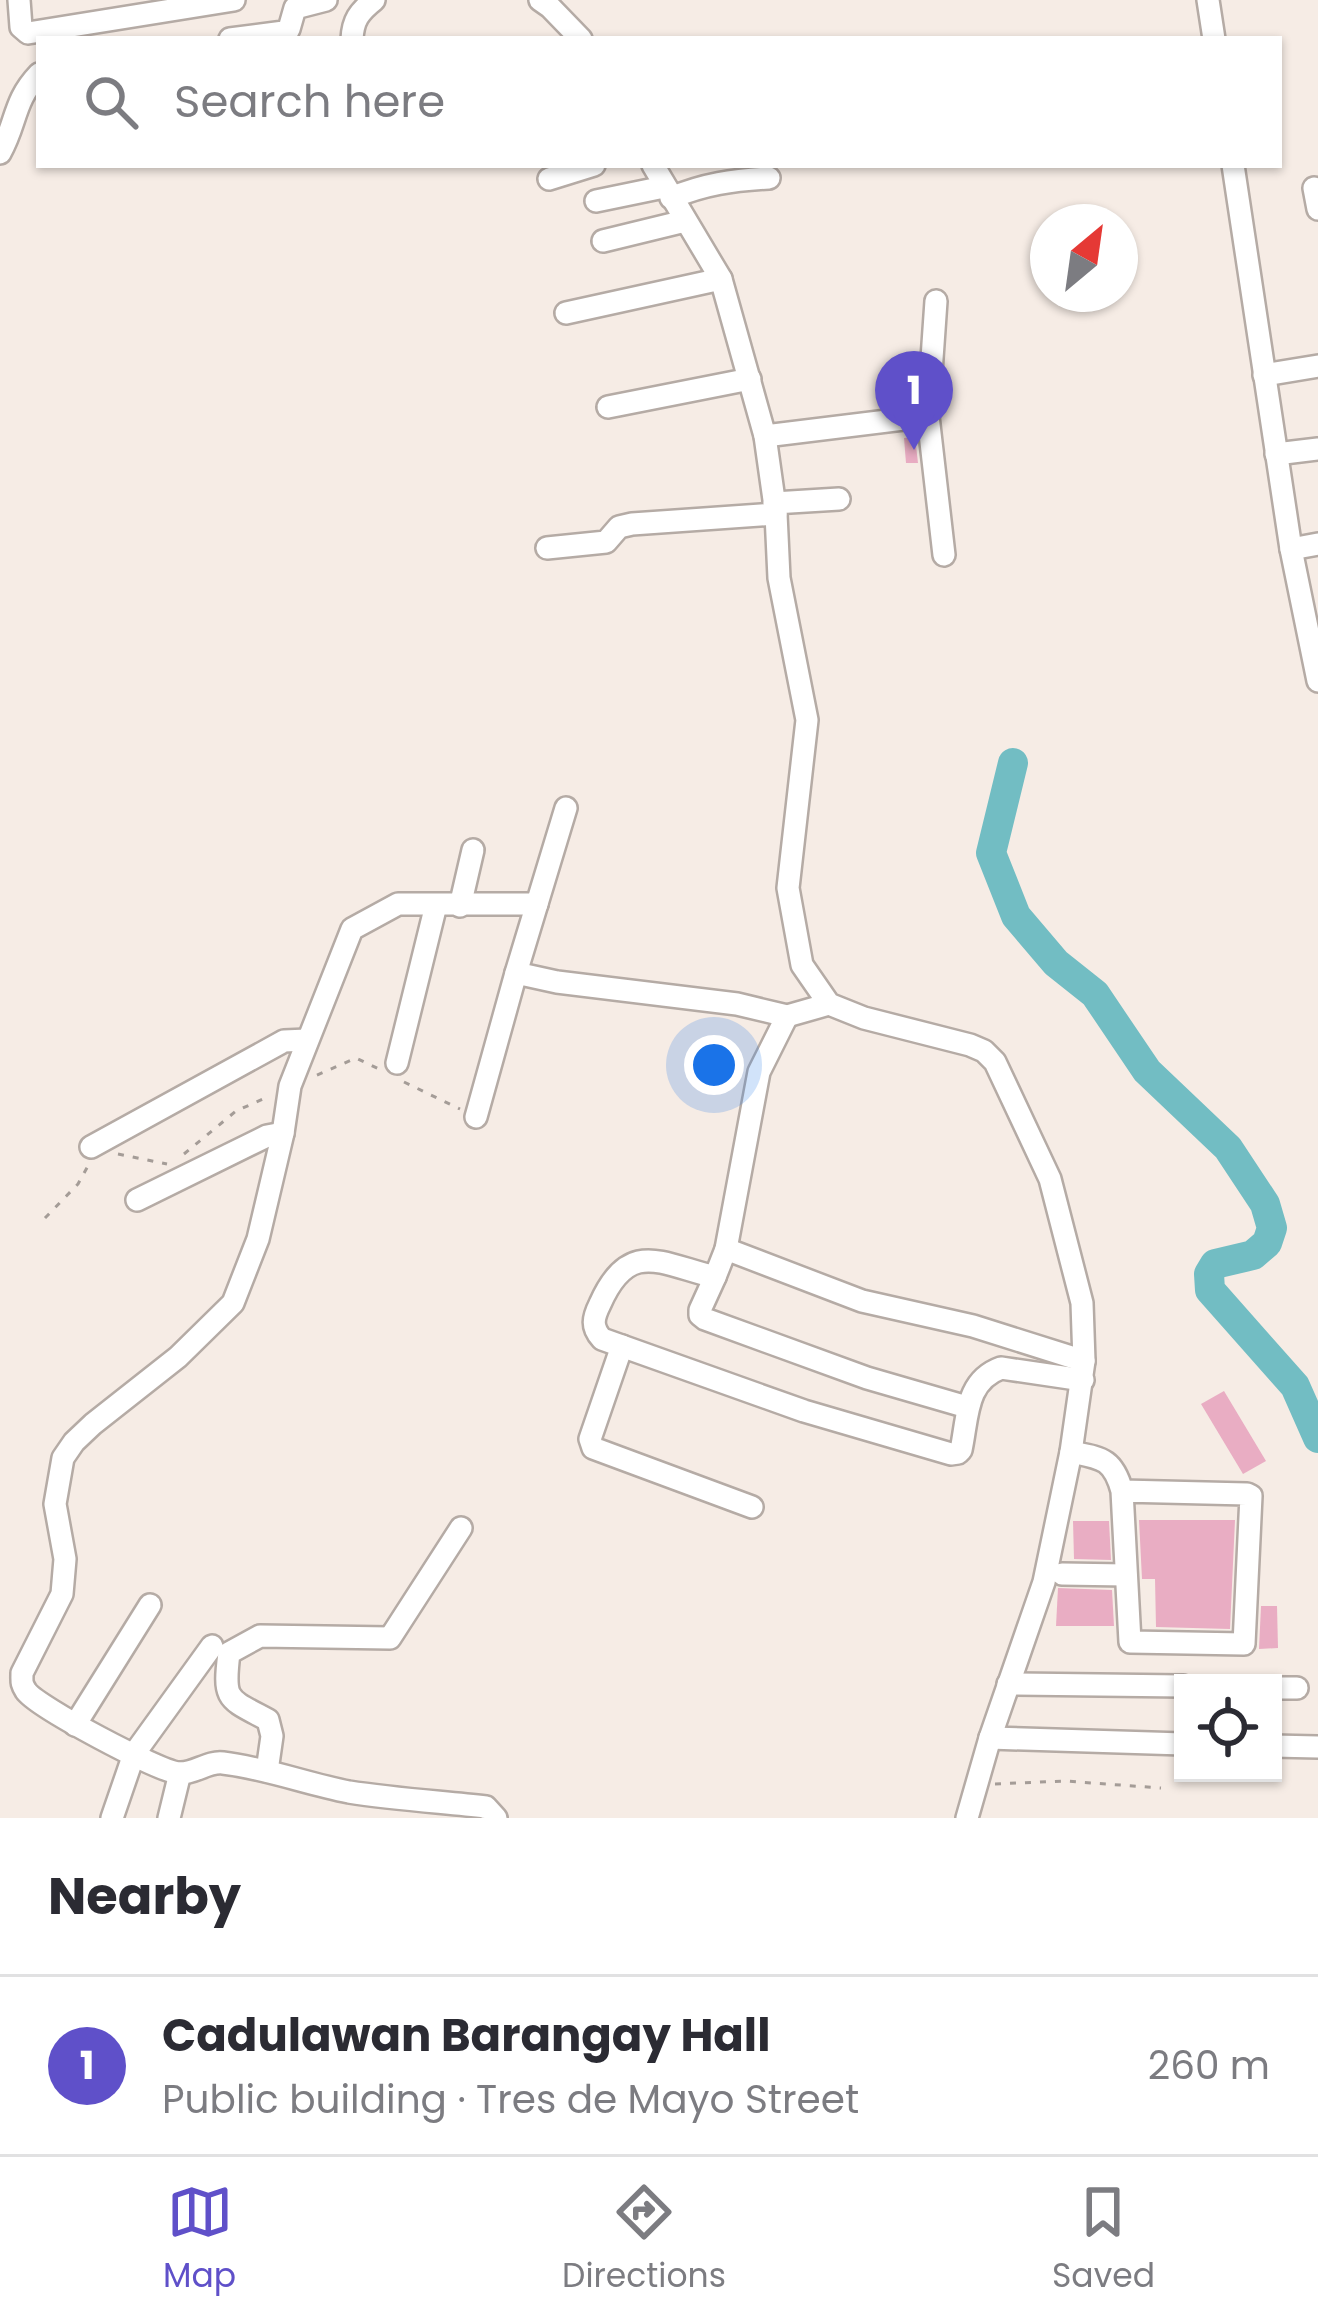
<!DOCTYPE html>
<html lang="en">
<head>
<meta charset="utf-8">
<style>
	body { margin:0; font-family:Poppins,sans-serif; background:#f2f2f3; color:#2b2b33 }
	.controls { position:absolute; right:36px; bottom:36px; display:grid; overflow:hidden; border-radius:0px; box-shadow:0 3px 9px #0004 }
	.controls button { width:108px; height:108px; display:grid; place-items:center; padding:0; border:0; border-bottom:3px solid #e1e1e2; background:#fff; color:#2b2b33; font:60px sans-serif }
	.compass { position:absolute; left:1030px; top:204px; width:108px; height:108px; border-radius:50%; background:#fff; box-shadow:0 3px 9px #0004; rotate:29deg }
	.you { position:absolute; left:714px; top:1065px; width:42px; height:42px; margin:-30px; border:9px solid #fff; border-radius:50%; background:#1a73e8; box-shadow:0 0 0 18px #1a73e833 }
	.badge { display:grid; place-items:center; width:78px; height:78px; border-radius:50%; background:#5f50c9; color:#fff; font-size:39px; font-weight:700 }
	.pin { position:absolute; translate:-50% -99px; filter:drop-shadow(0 3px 6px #0008) }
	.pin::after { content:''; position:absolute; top:63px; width:42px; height:36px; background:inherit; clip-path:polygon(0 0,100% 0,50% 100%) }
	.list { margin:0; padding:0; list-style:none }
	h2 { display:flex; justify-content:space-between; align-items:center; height:156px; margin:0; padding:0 48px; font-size:51px }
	h2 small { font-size:39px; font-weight:400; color:#7c7c81 }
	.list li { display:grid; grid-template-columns:78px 1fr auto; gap:36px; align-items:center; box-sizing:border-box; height:180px; padding:0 48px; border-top:3px solid #e1e1e2 }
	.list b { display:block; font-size:45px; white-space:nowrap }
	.list p { margin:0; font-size:39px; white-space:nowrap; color:#7c7c81 }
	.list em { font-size:39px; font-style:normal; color:#7c7c81 }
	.icon { flex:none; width:66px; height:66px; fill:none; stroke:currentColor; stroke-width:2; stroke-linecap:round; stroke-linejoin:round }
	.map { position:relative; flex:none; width:1318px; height:1818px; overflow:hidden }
	.search { position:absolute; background:#fff; box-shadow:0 3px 9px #0004; left:36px; right:36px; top:36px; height:132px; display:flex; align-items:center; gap:30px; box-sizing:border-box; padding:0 42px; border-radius:0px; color:#7c7c81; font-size:45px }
	.sheet { height:336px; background:#fff }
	nav { display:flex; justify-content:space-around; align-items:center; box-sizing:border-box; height:168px; border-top:3px solid #e1e1e2; background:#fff; font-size:33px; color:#7c7c81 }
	nav a { display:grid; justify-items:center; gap:6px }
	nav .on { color:#5f50c9 }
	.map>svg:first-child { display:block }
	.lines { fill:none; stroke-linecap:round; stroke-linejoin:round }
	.river { stroke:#72bdc3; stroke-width:30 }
	.building { fill:#e9adc3 }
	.minor-casing { stroke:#b5aba5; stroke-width:26 }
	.path { stroke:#a49c97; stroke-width:3; stroke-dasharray:6 9; stroke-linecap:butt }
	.minor { stroke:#fff; stroke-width:21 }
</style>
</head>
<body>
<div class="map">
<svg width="1318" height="1818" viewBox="0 0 1318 1818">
	<rect width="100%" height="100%" fill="#f6ece5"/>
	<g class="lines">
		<polyline class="river" points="1013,763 991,853 1016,916 1056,963 1095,994 1147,1071 1228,1148 1265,1204 1272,1228 1267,1243 1253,1255 1215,1264 1209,1274 1210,1290 1295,1386 1318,1438"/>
	</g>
	<g class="building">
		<polygon points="915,437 918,463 906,463 904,438"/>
		<polygon points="1224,1391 1266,1461 1243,1474 1201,1404"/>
		<polygon points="1139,1520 1235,1520 1230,1629 1156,1627 1155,1579 1142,1579"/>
		<polygon points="1073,1521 1109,1521 1111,1560 1074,1559"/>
		<polygon points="1058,1588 1112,1590 1114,1626 1056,1626"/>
		<polygon points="1261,1606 1277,1606 1278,1648 1259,1649"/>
	</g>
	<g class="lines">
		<defs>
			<g id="minor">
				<polyline points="19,0 21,27 28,33 234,0"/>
				<polyline points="540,0 550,7 581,39"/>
				<polyline points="1208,0 1214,39"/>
				<polyline points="230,39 284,32 289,29 295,8 326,0"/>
				<path d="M352,39C353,20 359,12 374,0"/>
				<path d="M0,153C17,123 13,101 39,74"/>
				<polyline points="653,165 721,279 765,436 776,514 779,578 807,720 788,888 802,965 829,1004 864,1018 970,1045 984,1051 995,1062 1050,1179 1082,1303 1084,1361 1071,1452 1044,1582 990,1738 967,1818"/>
				<polyline points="1233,165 1291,549 1318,681"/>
				<polyline points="549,179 594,165"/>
				<polyline points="1314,188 1318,209"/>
				<path d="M671,198C704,184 733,180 769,178"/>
				<polyline points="596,201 664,187"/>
				<polyline points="603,241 685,221"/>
				<polyline points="936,301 928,416 944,555"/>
				<polyline points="566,313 721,279"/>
				<polyline points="1264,375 1318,366"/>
				<polyline points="608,407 750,379"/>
				<polyline points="765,436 928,416"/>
				<polyline points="1276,454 1318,449"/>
				<polyline points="774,503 839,499"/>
				<polyline points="547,548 606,542 619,527 632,524 776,514"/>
				<polyline points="1291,549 1318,544"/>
				<polyline points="460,906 473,850"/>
				<polyline points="516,973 557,982 737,1004 787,1016 829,1004"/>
				<path d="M787,1016L759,1072L726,1249L715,1277C661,1264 629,1238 600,1304C593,1318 591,1327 602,1339L804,1411L951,1454L958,1453L961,1450C968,1418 965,1381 1001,1368L1083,1380"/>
				<polyline points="397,1063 436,905"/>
				<polyline points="476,1117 516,973 566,808"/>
				<polyline points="91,1147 284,1041 307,1040"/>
				<polyline points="137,1200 267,1136 283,1133"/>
				<polyline points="726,1249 862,1301 973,1326 1084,1361"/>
				<polyline points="715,1277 700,1310 700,1315 705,1319 867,1378 967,1407"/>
				<polyline points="622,1346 590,1439 593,1448 752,1507"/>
				<path d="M1071,1452C1101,1458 1113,1458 1122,1491L1130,1642L1244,1644L1251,1496L1247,1494L1122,1491"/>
				<polyline points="1062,1574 1126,1575"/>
				<polyline points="1008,1684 1183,1686"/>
				<polyline points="1273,1688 1297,1688"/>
				<polyline points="75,1725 150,1605"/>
				<polyline points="990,1738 1183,1744"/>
				<polyline points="1273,1746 1318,1747"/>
				<path d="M267,1771L272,1736L268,1720C227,1698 223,1701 229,1653L260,1636L390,1638L461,1528"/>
				<polyline points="112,1818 134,1754 212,1646"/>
				<polyline points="169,1818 180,1773"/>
				<path d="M496,1818L486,1807C441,1802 394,1799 349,1792C307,1784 266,1768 223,1763C208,1761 194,1774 179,1773C160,1772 37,1707 26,1691C21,1683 22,1682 22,1673L62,1594L65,1559L55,1504L63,1458L74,1442L93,1424L178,1357L233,1303L258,1239L283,1133L290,1086L352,929L398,904H537"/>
			</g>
		</defs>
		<use href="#minor" class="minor-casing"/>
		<g class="path">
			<polyline points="317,1075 356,1058 379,1069"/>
			<polyline points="404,1082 460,1109"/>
			<polyline points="118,1154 167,1164"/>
			<polyline points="184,1154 236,1111 270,1096"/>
			<polyline points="45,1218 78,1184 89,1164"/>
			<polyline points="995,1784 1065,1781 1161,1788"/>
		</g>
		<use href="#minor" class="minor"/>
	</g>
</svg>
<div class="controls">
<button><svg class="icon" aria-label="locate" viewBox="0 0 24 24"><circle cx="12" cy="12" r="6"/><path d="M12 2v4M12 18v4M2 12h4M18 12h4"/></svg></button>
</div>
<svg class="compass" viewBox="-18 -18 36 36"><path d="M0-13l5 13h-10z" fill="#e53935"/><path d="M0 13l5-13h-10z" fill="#7c7c81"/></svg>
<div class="you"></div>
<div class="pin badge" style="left:914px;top:450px">1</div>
<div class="search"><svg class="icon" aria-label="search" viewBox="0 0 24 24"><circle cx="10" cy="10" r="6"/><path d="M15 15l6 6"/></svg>Search here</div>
</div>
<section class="sheet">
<h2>Nearby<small></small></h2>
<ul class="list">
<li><span class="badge">1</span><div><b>Cadulawan Barangay Hall</b><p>Public building · Tres de Mayo Street</p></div><em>260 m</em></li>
</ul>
</section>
<nav>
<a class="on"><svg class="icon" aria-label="map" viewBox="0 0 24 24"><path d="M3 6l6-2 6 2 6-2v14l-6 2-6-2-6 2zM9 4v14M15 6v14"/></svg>Map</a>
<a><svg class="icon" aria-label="directions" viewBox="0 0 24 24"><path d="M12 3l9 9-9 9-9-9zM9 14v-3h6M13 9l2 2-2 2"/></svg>Directions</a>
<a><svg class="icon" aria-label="saved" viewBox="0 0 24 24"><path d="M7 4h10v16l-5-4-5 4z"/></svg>Saved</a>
</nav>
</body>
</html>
